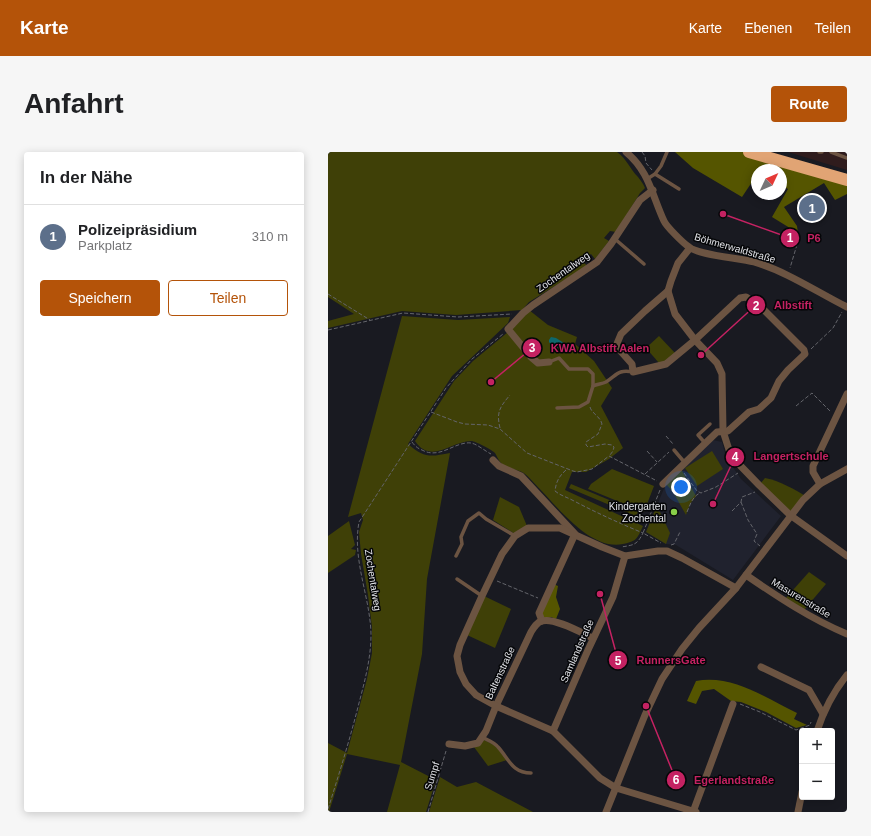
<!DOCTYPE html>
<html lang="de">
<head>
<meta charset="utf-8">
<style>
	body { margin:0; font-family:Helvetica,sans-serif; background:#f6f6f6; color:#202124 }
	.controls { position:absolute; right:12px; bottom:12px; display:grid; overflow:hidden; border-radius:4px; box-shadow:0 2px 10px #0003 }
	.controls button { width:36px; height:36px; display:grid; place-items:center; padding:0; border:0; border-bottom:1px solid #e0e0e0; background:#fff; color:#202124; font:20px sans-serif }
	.compass { position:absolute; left:423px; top:12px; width:36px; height:36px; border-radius:50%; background:#fff; box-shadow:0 2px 10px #0003; rotate:46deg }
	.you { position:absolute; left:353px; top:335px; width:14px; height:14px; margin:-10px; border:3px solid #fff; border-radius:50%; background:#1a73e8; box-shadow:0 0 0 6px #1a73e833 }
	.badge { display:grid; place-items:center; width:26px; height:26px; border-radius:50%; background:#b45309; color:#fff; font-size:13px; font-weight:700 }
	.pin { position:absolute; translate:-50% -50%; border:2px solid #fff; box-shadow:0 1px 4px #0006 }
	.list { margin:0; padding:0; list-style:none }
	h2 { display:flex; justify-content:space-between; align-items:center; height:52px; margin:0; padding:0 16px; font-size:17px }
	h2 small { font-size:13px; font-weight:400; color:#757577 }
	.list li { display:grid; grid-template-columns:26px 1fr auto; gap:12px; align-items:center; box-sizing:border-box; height:64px; padding:0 16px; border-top:1px solid #e0e0e0 }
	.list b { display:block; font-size:15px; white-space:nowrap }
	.list p { margin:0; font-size:13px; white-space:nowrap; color:#757577 }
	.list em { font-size:13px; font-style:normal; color:#757577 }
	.actions { display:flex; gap:8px; padding:12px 16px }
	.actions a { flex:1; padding:9px 0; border:1px solid #b45309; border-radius:4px; text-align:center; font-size:14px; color:#b45309 }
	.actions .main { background:#b45309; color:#fff }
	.map { position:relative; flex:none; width:519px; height:660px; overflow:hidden; border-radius:4px }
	header { display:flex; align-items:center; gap:24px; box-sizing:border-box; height:56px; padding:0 20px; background:#b45309; color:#fff }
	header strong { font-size:19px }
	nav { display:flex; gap:22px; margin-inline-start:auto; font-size:14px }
	.intro { display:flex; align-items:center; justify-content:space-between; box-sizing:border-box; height:96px; padding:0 24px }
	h1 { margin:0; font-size:28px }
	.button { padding:10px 18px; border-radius:4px; background:#b45309; color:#fff; font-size:14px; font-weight:700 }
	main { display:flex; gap:24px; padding:0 24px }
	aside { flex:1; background:#fff; border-radius:4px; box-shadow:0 2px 10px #0003 }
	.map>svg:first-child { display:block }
	.built { fill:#20222e }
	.industrial { fill:#2f1c1d }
	.green { fill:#3f4007 }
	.forest { fill:#550 }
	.water { fill:#0e686c }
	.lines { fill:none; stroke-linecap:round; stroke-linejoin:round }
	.path { stroke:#64656b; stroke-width:1; stroke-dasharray:4 2; stroke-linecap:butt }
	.lane { stroke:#6c5442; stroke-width:3.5 }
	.street { stroke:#6c5442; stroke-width:7 }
	.highway { stroke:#e1a474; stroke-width:12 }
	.poi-dot { fill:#88cf49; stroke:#050608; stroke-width:1.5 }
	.labels { text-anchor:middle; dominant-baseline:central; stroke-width:3; stroke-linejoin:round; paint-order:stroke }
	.street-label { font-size:10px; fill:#e3e4e9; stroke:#050608 }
	.poi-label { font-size:10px; fill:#e3e4e9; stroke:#050608; text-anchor:end }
	.leader { fill:none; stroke:#c42262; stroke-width:1.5 }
	.callout-dot { fill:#c42262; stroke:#050608; stroke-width:1.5 }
	.mark-label { font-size:12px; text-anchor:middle; font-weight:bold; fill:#fff }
	.callout-label { font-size:11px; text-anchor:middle; font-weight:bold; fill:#c42262; stroke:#050608; stroke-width:3; stroke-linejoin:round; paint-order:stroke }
</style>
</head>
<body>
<header>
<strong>Karte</strong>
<nav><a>Karte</a><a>Ebenen</a><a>Teilen</a></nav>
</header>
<div class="intro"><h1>Anfahrt</h1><a class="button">Route</a></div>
<main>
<aside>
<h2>In der Nähe<small></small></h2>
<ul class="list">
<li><span class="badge" style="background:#5c6f8a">1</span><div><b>Polizeipräsidium</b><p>Parkplatz</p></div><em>310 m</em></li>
</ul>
<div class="actions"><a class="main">Speichern</a><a>Teilen</a></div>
</aside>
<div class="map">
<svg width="519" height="660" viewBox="0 0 519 660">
	<rect width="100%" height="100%" fill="#191a21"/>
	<polygon class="built" points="385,288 394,290 398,305 413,327 453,364 405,428 348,393 338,392 318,380 337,334"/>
	<polygon class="industrial" points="460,0 519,0 519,18"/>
	<g class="green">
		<path d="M0,0H289C299,7 302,17 310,25C313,29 315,31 317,36L312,41L288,80L282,79L276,86L281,89L267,107L263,102L254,108L259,114L201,150L194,158L128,163L74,159L0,176V169L26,162L0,145Z"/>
		<path d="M201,158L220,173L249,185L247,192L266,209L284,236L273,254L295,296L281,307L258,320H244L237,338L315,374C309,387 309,389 295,392C262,399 229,354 208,333C205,330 201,325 197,322C191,317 178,317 173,311C170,308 169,304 167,301C165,298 145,288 143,289C124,289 103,313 87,289L126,229L145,209L180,180Z"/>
		<path d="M74,164L130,168L182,165L180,171L124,224L80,292C96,306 102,305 122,301L99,427L94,502L73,610L108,628L98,660H59L72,613L19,602L1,660H0V591L19,601L39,527L44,501V475L40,443L33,402L31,380L35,368L33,361L20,365Z"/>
		<polygon points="331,184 347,201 338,210 331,211 318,196"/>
		<polygon points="384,299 395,317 369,334 357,316"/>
		<polygon points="284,317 326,334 316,360 260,337 263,332"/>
		<polygon points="353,317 368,344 362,352 358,363 345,340 338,332"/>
		<path d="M437,326C452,329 466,337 479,345L462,363L431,333Z"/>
		<polygon points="243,332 310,360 308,364 241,336"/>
		<polygon points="172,345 191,355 199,374 187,382 165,368"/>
		<polygon points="327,358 332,360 342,381 338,392 318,380"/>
		<polygon points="21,369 27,393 23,397 28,398 27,403 0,421 0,384"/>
		<polygon points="481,420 498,432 476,458 457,447"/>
		<polygon points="156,444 183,457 167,496 139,483"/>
		<polygon points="154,587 168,594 179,608 160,614 146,595"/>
		<polygon points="112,625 129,635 148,630 205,660 101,660"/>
	</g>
	<g class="forest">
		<polygon points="347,0 416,0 495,22 519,34 519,42 507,48 496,31 456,55 469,74 470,81 444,65 460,37 453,33 453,18 429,18 429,24 428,24 414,45 365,16"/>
		<polygon points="225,432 230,434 228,445 232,457 228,467 223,465 216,467 213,461"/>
		<path d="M368,529C404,522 438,546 469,561L466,567L479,573L468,576L438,560L413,550L403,549L386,537L374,539L368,552L359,549Z"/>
	</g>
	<polygon class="water" points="223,185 228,186 236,191 236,193 232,196 225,195 221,190 221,188"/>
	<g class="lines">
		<g class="path">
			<polyline points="314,0 317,4 318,11 324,18"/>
			<polyline points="462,80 468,82 471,86 462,116"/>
			<polyline points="0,142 42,168"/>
			<polyline points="0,178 75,161 130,165 184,162"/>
			<polyline points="483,197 505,176 514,160"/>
			<polyline points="468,254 484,241 503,260"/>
			<path d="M262,255C264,262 272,264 274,272L270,282L258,290V293L260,295L277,292L284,293L286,295L285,299L282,303"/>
			<polyline points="103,260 129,270 137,272 160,273 172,277 199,301 245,319 249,320 264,317 281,304 329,329"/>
			<path d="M172,276C168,260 172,255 182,243"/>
			<polyline points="338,284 345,292"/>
			<path d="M84,290C87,294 89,296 94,298C112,308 127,289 143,291C149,292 157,299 163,302"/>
			<polyline points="319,299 329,310"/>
			<path d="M238,318C231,324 228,330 227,339C233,344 239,345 246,349C269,361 291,371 315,381C309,393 306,393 293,395"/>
			<polyline points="356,321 369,339 373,341 388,335 410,321"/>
			<polyline points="317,322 341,300"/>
			<polyline points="332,338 315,381 333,391"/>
			<polyline points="413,350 420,368 429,382 426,389 432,394"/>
			<polyline points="404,359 413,350 414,345 427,340"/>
			<path d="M359,360C362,353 364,345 372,341"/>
			<polyline points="343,393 346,392 352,380"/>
			<polyline points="169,429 210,446"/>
			<polyline points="412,552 432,560 468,578 482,573 483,570"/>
			<path d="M0,657C11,622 22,587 31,551C37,528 43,506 43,482C42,444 24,408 31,370L118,236L144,207L175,182"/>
			<polyline points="100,660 118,599"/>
		</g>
		<g class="lane">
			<polyline points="491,0 494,0"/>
			<polyline points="503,0 519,6"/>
			<polyline points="327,22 333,14 339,0"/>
			<polyline points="319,27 327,22 351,37"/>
			<polyline points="287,87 316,112"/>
			<polyline points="221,210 231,206 241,217 260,217 265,222 265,234 260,250 251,255 229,256"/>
			<path d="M265,234C269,232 274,232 278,230C289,223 290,217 305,220"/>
			<polyline points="377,291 370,283 382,272"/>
			<polyline points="346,298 357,311"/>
			<polyline points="128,404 134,392 133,385 140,369 151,361 158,367 187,384"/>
			<polyline points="129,427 154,444"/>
			<path d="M154,585C159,588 166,590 170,595C181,607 184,621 203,621"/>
		</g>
		<g class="street">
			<path d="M298,0C321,19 324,43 336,69C338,74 355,91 361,95C370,103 412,106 426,110C458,119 489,140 519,155"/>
			<polyline points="362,96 350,111 343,129 340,139 347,162 367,188 389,211 394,222 395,279 403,304 431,333 462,363 519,404"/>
			<polyline points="221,210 210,211 203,205 180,177 195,161 205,153 269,110 283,92 312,48 325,38"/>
			<polyline points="165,308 171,314 193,324 247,382 211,461 214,469"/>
			<polyline points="335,332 389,280 400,279 421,260 431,257 443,246 451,229 460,218 477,202 476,198 433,155 418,145 412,146 367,188 338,212 305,220 304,212 288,194 293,182 317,159 340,139"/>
			<polyline points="492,332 485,320 485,314 519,242"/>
			<path d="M418,423C450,445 483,467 519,482"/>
			<polyline points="433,515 481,538 495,562"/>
			<polyline points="225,579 260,498 285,445 297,404"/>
			<path d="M489,579C496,558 505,540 519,523"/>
			<path d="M121,592L137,594L150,591L158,579L168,554L203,480C206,475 209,470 214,469C226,465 254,481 265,486"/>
			<polyline points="278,660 317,563 334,527 354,497 371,476 408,436 475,348 492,332 519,317"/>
			<polyline points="365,660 405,552"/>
			<polyline points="368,660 288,636 272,626 225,579 168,554 148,543 138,532 132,520 129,504 132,493 154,444 174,402 187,384 200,376 232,376 274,395 297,404 330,399 339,399 354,406 408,436"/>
			<polyline points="470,660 474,640"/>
		</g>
		<polyline class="highway" points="421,0 519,28"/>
	</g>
	<circle class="poi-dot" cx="346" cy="360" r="4"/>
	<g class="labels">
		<g class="street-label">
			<text transform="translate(407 96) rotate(16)">Böhmerwaldstraße</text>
			<text transform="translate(235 120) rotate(-35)">Zochentalweg</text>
			<text transform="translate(45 428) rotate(81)">Zochentalweg</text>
			<text transform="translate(473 446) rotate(31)">Masurenstraße</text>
			<text transform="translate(249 499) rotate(-66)">Samlandstraße</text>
			<text transform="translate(172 521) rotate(-65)">Baltenstraße</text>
			<text transform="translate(104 624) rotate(-73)">Sumpf</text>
		</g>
		<g class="poi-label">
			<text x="338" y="354">Kindergarten<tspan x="338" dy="12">Zochental</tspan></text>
		</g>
	</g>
	<path class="leader" d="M395 62L462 86M373 203L428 153M163 230L204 196M385 352L407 305M272 442L290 508M318 554L348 628"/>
	<g class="callout-dot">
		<circle cx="395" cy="62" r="4"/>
		<circle cx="373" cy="203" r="4"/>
		<circle cx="163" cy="230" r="4"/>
		<circle cx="385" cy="352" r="4"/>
		<circle cx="272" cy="442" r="4"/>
		<circle cx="318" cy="554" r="4"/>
		<circle cx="462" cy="86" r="10"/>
		<circle cx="428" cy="153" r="10"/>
		<circle cx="204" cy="196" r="10"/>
		<circle cx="407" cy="305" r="10"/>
		<circle cx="290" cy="508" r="10"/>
		<circle cx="348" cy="628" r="10"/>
	</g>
	<g class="mark-label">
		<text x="462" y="90">1</text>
		<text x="428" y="158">2</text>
		<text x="204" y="200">3</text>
		<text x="407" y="309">4</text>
		<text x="290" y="513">5</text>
		<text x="348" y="632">6</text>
	</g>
	<g class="callout-label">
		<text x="486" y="90">P6</text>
		<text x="465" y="157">Albstift</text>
		<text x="272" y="200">KWA Albstift Aalen</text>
		<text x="463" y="308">Langertschule</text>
		<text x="343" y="512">RunnersGate</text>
		<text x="406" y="632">Egerlandstraße</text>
	</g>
</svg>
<div class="controls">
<button>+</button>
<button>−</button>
</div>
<svg class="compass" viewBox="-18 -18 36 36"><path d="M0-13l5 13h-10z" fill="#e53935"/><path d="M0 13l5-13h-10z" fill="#757577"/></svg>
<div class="you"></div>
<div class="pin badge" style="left:484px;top:56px;background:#5c6f8a">1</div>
</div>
</main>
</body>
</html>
